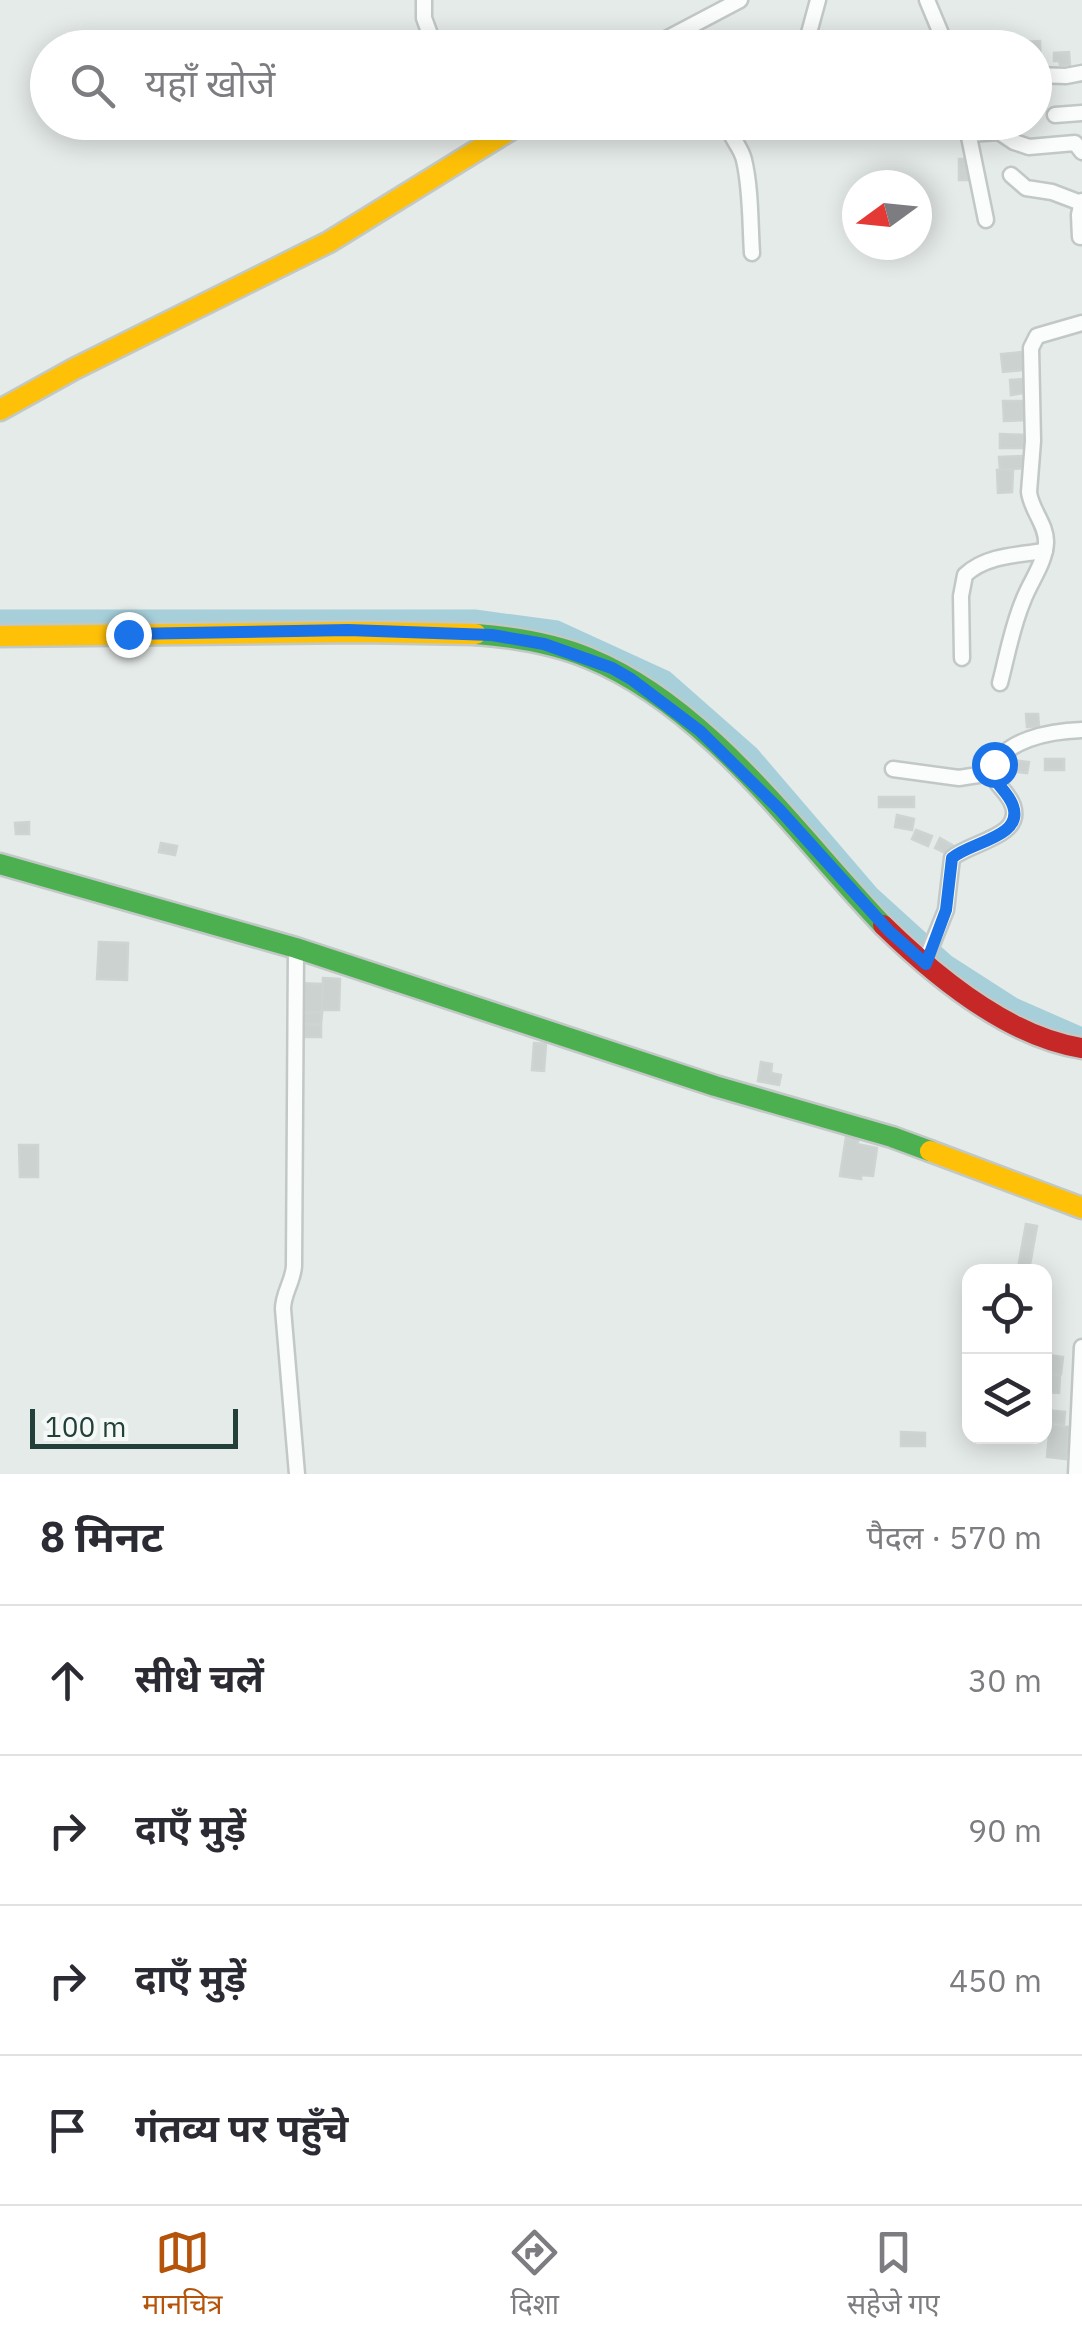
<!DOCTYPE html>
<html lang="hi">
<head>
<meta charset="utf-8">
<style>
	body { margin:0; font-family:"IBM Plex Sans","Noto Sans Devanagari",sans-serif; background:#f7f7f7; color:#2b2b33 }
	.controls { position:absolute; right:30px; bottom:30px; display:grid; overflow:hidden; border-radius:20px; box-shadow:0 5px 25px #0003 }
	.controls button { width:90px; height:90px; display:grid; place-items:center; padding:0; border:0; border-bottom:2px solid #e1e1e2; background:#fff; color:#2b2b33; font:50px sans-serif }
	.compass { position:absolute; left:842px; top:170px; width:90px; height:90px; border-radius:50%; background:#fff; box-shadow:0 5px 25px #0003; rotate:255deg }
	.scale { position:absolute; left:30px; bottom:25px; width:208px; box-sizing:border-box; padding-left:10px; border:5px solid #233f39; border-top:0; font-size:28px; line-height:35px; white-space:nowrap; color:#233f39; -webkit-text-stroke:8px #f4f9f7; paint-order:stroke }
	.stop { position:absolute; width:30px; height:30px; margin:-22px; border:8px solid #1a73e8; border-radius:50%; background:#fff }
	.stop.end { background:#1a73e8; border-color:#fff; box-shadow:0 2px 10px #0008 }
	.list { margin:0; padding:0; list-style:none }
	h2 { display:flex; justify-content:space-between; align-items:center; height:130px; margin:0; padding:0 40px; font-size:42px }
	h2 small { font-size:32px; font-weight:400; color:#7c7c81 }
	.list li { display:grid; grid-template-columns:65px 1fr auto; gap:30px; align-items:center; box-sizing:border-box; height:150px; padding:0 40px; border-top:2px solid #e1e1e2 }
	.list b { display:block; font-size:38px; white-space:nowrap }
	.list em { font-size:32px; font-style:normal; color:#7c7c81 }
	.icon { flex:none; width:55px; height:55px; fill:none; stroke:currentColor; stroke-width:2; stroke-linecap:round; stroke-linejoin:round }
	.map { position:relative; flex:none; width:1082px; height:1474px; overflow:hidden }
	.search { position:absolute; background:#fff; box-shadow:0 5px 25px #0003; left:30px; right:30px; top:30px; height:110px; display:flex; align-items:center; gap:25px; box-sizing:border-box; padding:0 35px; border-radius:55px; color:#7c7c81; font-size:38px }
	.sheet { height:730px; background:#fff }
	nav { display:flex; justify-content:space-around; align-items:center; box-sizing:border-box; height:140px; border-top:2px solid #e1e1e2; background:#fff; font-size:28px; color:#7c7c81 }
	nav a { display:grid; justify-items:center; gap:5px }
	nav .on { color:#b45309 }
	.map>svg:first-child { display:block }
	.lines { fill:none; stroke-linecap:round; stroke-linejoin:round }
	.canal { stroke:#a6cfd9; stroke-width:15 }
	.building { fill:#ccd2d0; stroke:#ced4d1; stroke-width:2.5 }
	.street-casing { stroke:#c2c8c6; stroke-width:19 }
	.fast-casing { stroke:#c1c8c6; stroke-width:25 }
	.slow-casing { stroke:#c1c8c6; stroke-width:25 }
	.jam-casing { stroke:#c1c8c6; stroke-width:25 }
	.street { stroke:#fbfcfc; stroke-width:14 }
	.fast { stroke:#4caf50; stroke-width:20 }
	.slow { stroke:#ffc107; stroke-width:20 }
	.jam { stroke:#c62828; stroke-width:20 }
	.route { stroke:#1a73e8; stroke-width:12 }
</style>
</head>
<body>
<div class="map">
<svg width="1082" height="1474" viewBox="0 0 1082 1474">
	<rect width="100%" height="100%" fill="#e5ebe8"/>
	<g class="lines">
		<polyline class="canal" points="0,617 475,617 557,628 666,678 751,753 871,893 947,962 1014,1005 1082,1035"/>
	</g>
	<g class="building">
		<polygon points="1040,41 1041,73 1034,73 1034,48 1023,48 1023,42"/>
		<polygon points="1069,52 1070,65 1060,65 1059,61 1054,61 1054,53"/>
		<polygon points="959,159 969,159 970,180 959,180"/>
		<polygon points="1022,352 1024,370 1003,372 1001,354"/>
		<polygon points="1023,379 1024,393 1011,395 1010,380"/>
		<polygon points="1003,401 1027,401 1027,420 1004,421"/>
		<polygon points="1000,434 1026,435 1025,448 1000,448"/>
		<polygon points="1024,456 1025,468 1000,470 999,457"/>
		<polygon points="997,470 1013,470 1012,492 998,493"/>
		<polygon points="1026,714 1038,714 1039,727 1027,727"/>
		<rect x="1045" y="759" width="19" height="11"/>
		<polygon points="1012,760 1029,762 1027,773 1011,771"/>
		<rect x="879" y="797" width="35" height="10"/>
		<polygon points="897,815 914,819 912,830 895,827"/>
		<polygon points="29,822 29,834 16,834 15,823"/>
		<polygon points="916,830 932,836 928,846 912,839"/>
		<polygon points="940,838 954,846 949,855 935,848"/>
		<polygon points="161,843 177,846 175,855 159,852"/>
		<polygon points="99,942 128,943 127,980 97,979"/>
		<polygon points="323,978 340,979 339,1010 322,1010"/>
		<polygon points="297,983 322,984 322,1012 297,1012"/>
		<polygon points="299,1013 322,1013 321,1024 299,1023"/>
		<polygon points="299,1025 321,1025 321,1037 298,1037"/>
		<polygon points="534,1043 546,1044 544,1071 532,1070"/>
		<polygon points="761,1062 772,1064 771,1073 781,1075 779,1085 758,1081"/>
		<polygon points="846,1137 859,1139 857,1144 877,1148 873,1176 861,1175 861,1179 840,1176"/>
		<polygon points="19,1145 38,1145 38,1177 20,1177"/>
		<polygon points="1026,1224 1037,1226 1029,1270 1018,1268"/>
		<polygon points="1049,1355 1063,1357 1061,1374 1047,1372"/>
		<polygon points="1047,1374 1060,1375 1059,1393 1045,1392"/>
		<polygon points="1044,1410 1065,1412 1064,1424 1044,1422"/>
		<polygon points="1050,1425 1069,1427 1066,1459 1047,1457"/>
		<polygon points="901,1432 925,1433 925,1446 901,1446"/>
	</g>
	<g class="lines">
		<defs>
			<g id="street">
				<polyline points="424,0 424,18 435,48"/>
				<polyline points="927,0 947,48"/>
				<polyline points="649,48 740,0"/>
				<polyline points="799,48 809,33 818,0"/>
				<polyline points="1034,75 1066,76 1082,73"/>
				<polyline points="1055,115 1082,113"/>
				<polyline points="466,122 489,143"/>
				<path d="M727,122C729,137 741,146 744,160C751,189 750,223 752,253"/>
				<polyline points="966,122 986,220"/>
				<polyline points="968,134 999,132 1014,142 1029,147 1075,143 1082,152"/>
				<polyline points="1011,175 1026,188 1052,192 1081,203"/>
				<polyline points="1080,237 1079,215 1082,201"/>
				<path d="M962,658L961,596L965,575C986,555 1018,555 1045,551"/>
				<path d="M1000,683C1007,656 1012,627 1023,601C1030,582 1045,563 1046,543C1047,525 1031,510 1029,492L1033,441L1031,348L1037,336L1082,323"/>
				<polyline points="893,769 959,778 991,773"/>
				<path d="M296,948L294,1266C293,1282 283,1293 283,1309L297,1474"/>
				<path d="M927,957L946,910L952,858C970,842 1023,837 1013,806C1009,793 996,785 991,773C1002,739 1051,731 1082,730"/>
				<polyline points="1076,1474 1082,1347"/>
			</g>
			<g id="fast">
				<path d="M476,634C515,637 553,643 589,658C709,707 797,835 883,925"/>
				<polyline points="0,864 296,948 715,1086 892,1137 930,1151"/>
			</g>
			<g id="slow">
				<polyline points="0,410 74,369 329,242 523,122"/>
				<polyline points="0,636 358,632 476,634"/>
				<polyline points="930,1151 1082,1208"/>
			</g>
			<path id="jam" d="M883,925C935,976 1009,1037 1082,1048"/>
		</defs>
		<use href="#street" class="street-casing"/>
		<use href="#fast" class="fast-casing"/>
		<use href="#slow" class="slow-casing"/>
		<use href="#jam" class="jam-casing"/>
		<use href="#street" class="street"/>
		<use href="#fast" class="fast"/>
		<use href="#slow" class="slow"/>
		<use href="#jam" class="jam"/>
	</g>
	<g class="lines">
		<path class="route" d="M128,634L348,630L492,635L544,644L612,668L631,679L700,731L779,809L889,931L926,964L946,910L952,858C970,842 1024,837 1013,806C1009,793 996,785 991,772L994,764"/>
	</g>
</svg>
<div class="controls">
<button><svg class="icon" aria-label="locate" viewBox="0 0 24 24"><circle cx="12" cy="12" r="6"/><path d="M12 2v4M12 18v4M2 12h4M18 12h4"/></svg></button>
<button><svg class="icon" aria-label="layers" viewBox="0 0 24 24"><path d="M12 4l9 5-9 5-9-5zM3 14l9 5 9-5"/></svg></button>
</div>
<svg class="compass" viewBox="-18 -18 36 36"><path d="M0-13l5 13h-10z" fill="#e53935"/><path d="M0 13l5-13h-10z" fill="#7c7c81"/></svg>
<div class="scale">100 m</div>
<div class="stop" style="left:994px;top:764px"></div>
<div class="stop end" style="left:128px;top:634px"></div>
<div class="search"><svg class="icon" aria-label="search" viewBox="0 0 24 24"><circle cx="10" cy="10" r="6"/><path d="M15 15l6 6"/></svg>यहाँ खोजें</div>
</div>
<section class="sheet">
<h2>8 मिनट<small>पैदल · 570 m</small></h2>
<ul class="list">
<li><svg class="icon" aria-label="ahead" viewBox="0 0 24 24"><path d="M12 20V5M6 11l6-6 6 6"/></svg><div><b>सीधे चलें</b></div><em>30 m</em></li>
<li><svg class="icon" aria-label="right" viewBox="0 0 24 24"><path d="M7 20v-9h11M14 6l5 5-5 5"/></svg><div><b>दाएँ मुड़ें</b></div><em>90 m</em></li>
<li><svg class="icon" aria-label="right" viewBox="0 0 24 24"><path d="M7 20v-9h11M14 6l5 5-5 5"/></svg><div><b>दाएँ मुड़ें</b></div><em>450 m</em></li>
<li><svg class="icon" aria-label="arrive" viewBox="0 0 24 24"><path d="M6 21V4h12l-3 4 3 4H6"/></svg><div><b>गंतव्य पर पहुँचे</b></div></li>
</ul>
</section>
<nav>
<a class="on"><svg class="icon" aria-label="map" viewBox="0 0 24 24"><path d="M3 6l6-2 6 2 6-2v14l-6 2-6-2-6 2zM9 4v14M15 6v14"/></svg>मानचित्र</a>
<a><svg class="icon" aria-label="directions" viewBox="0 0 24 24"><path d="M12 3l9 9-9 9-9-9zM9 14v-3h6M13 9l2 2-2 2"/></svg>दिशा</a>
<a><svg class="icon" aria-label="saved" viewBox="0 0 24 24"><path d="M7 4h10v16l-5-4-5 4z"/></svg>सहेजे गए</a>
</nav>
</body>
</html>
